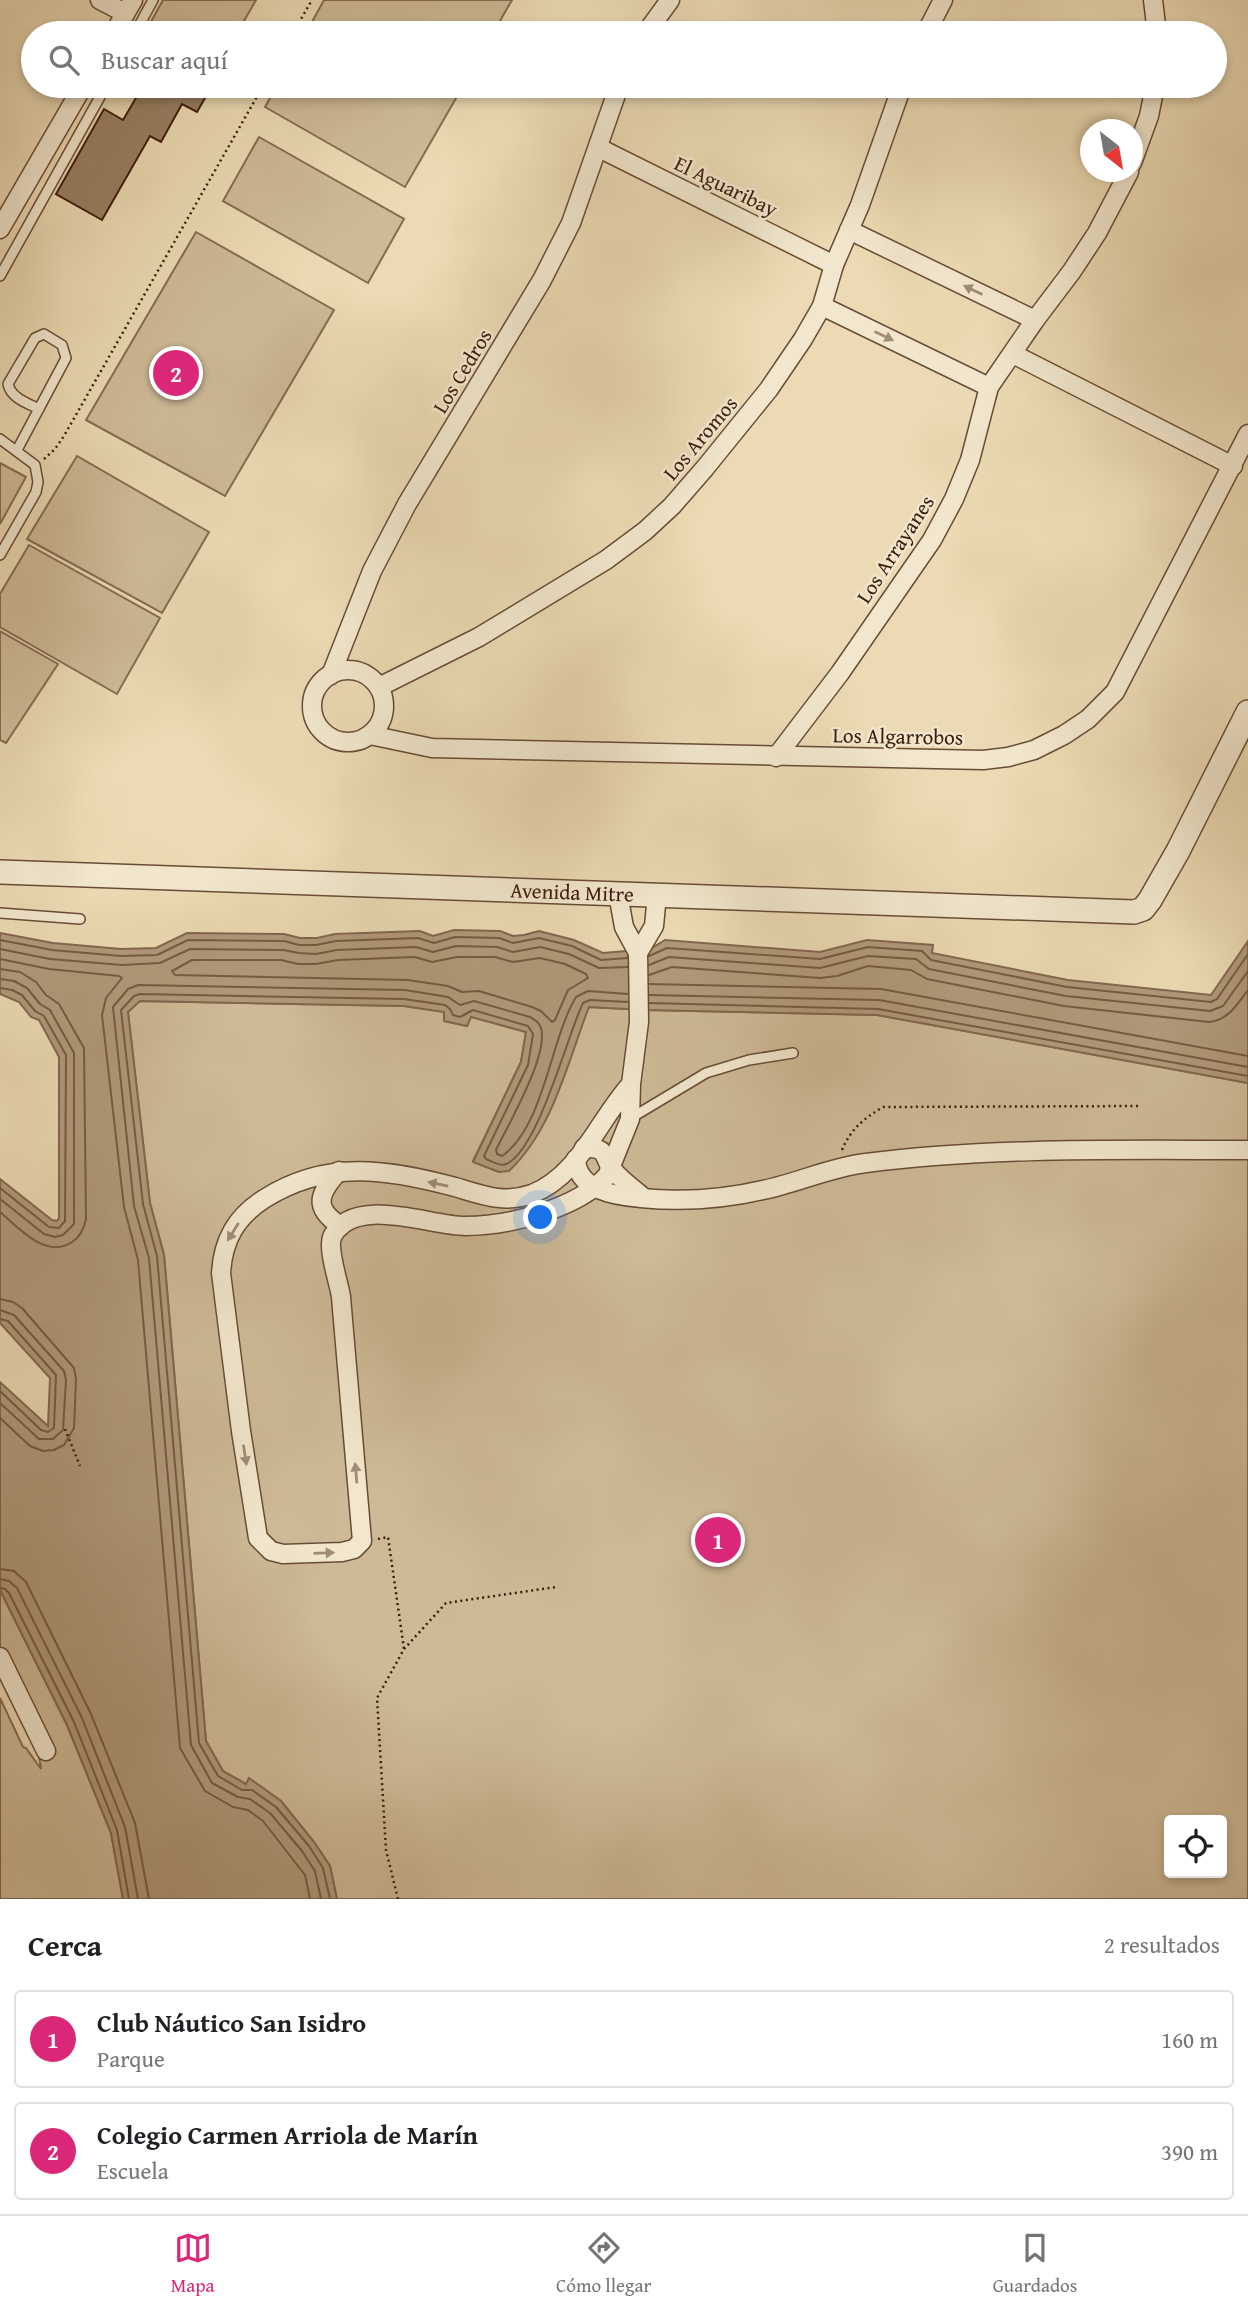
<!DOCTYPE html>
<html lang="es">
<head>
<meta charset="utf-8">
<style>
	body { margin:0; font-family:"Gentium Book Plus",serif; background:#f2f2f2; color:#202124 }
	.controls { position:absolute; right:21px; bottom:21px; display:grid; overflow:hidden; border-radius:7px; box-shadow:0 4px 10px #0003 }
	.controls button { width:63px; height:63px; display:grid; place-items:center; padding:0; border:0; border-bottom:2px solid #e0e0e0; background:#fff; color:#202124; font:35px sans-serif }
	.compass { position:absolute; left:1080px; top:119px; width:63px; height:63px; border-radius:50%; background:#fff; box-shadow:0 4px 10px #0003; rotate:149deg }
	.you { position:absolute; left:541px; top:1218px; width:24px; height:24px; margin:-18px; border:5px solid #fff; border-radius:50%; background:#1a73e8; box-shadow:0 0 0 10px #1a73e833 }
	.badge { display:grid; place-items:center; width:46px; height:46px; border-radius:50%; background:#db2777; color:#fff; font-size:23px; font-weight:700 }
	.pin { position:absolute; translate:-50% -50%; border:4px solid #fff; box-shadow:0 2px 7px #0006 }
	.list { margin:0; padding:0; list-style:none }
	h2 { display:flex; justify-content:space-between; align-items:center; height:91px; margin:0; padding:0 28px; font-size:30px }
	h2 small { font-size:23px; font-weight:400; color:#757577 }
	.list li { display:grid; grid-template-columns:46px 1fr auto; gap:21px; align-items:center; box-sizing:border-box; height:98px; margin:0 14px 14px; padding:0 14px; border:2px solid #e0e0e0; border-radius:7px }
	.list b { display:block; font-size:26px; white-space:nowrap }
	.list p { margin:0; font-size:23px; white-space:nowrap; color:#757577 }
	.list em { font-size:23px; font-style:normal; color:#757577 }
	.icon { flex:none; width:38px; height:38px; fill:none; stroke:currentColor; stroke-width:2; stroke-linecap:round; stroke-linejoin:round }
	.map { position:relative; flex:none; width:1248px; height:1899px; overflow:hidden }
	.search { position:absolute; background:#fff; box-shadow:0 4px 10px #0003; left:21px; right:21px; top:21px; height:77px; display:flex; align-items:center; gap:18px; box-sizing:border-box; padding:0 24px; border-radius:38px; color:#757577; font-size:26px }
	.sheet { height:315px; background:#fff }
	nav { display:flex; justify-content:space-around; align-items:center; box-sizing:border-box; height:98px; border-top:2px solid #e0e0e0; background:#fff; font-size:19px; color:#757577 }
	nav a { display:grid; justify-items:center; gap:4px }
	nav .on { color:#db2777 }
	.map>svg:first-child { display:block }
	.green { fill:#ceba97; stroke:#866b52; stroke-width:2; fill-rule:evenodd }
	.water { fill:#b0997a; stroke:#82674e; stroke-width:2 }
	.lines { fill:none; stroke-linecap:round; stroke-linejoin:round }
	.shore { stroke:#775a43; stroke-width:2 }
	.building { fill:#987f63; stroke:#3e1c0c; stroke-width:2 }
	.service-casing { stroke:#694c36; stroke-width:12 }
	.minor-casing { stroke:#694c36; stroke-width:21 }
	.tertiary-casing { stroke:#694c36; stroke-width:26 }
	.path { stroke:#3e1c0c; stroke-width:2.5; stroke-dasharray:2 3.5; stroke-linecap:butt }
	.service { stroke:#f2e7ce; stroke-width:9 }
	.minor { stroke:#f2e7ce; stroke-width:18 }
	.tertiary { stroke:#f2e7ce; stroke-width:23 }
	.oneway { fill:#a18c77 }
	.labels { text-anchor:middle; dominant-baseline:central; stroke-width:5; stroke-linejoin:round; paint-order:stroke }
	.street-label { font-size:21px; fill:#3e1c0c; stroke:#f2e7ce }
</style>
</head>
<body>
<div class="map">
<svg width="1248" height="1899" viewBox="0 0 1248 1899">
	<rect width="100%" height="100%" fill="#ebdab3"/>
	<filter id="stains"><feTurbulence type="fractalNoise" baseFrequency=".00286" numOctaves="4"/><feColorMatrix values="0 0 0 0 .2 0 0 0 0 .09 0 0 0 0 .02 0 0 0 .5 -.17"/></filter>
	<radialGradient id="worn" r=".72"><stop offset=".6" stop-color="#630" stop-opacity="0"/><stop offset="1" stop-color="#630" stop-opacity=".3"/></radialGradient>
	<g class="green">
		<polygon points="163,0 256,0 237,33 159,33 148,27"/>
		<polygon points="324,0 512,0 493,33 306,33"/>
		<polygon points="277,86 463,86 405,187 265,107"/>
		<polygon points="259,137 404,219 368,283 223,201"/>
		<polygon points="196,232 334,310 225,496 86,420"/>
		<polygon points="77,456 209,532 162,613 27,539"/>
		<polygon points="0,463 26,477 0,524"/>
		<polygon points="29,545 160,618 117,694 0,627 0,594"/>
		<polygon points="0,631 58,664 6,743 0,740"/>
		<path d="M139,1001L404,1006L445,1012L444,1021L467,1026L471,1016L526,1032L521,1062L473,1161L499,1172L575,1043L588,1007L645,1010L877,1015L1248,1083V1899H337L330,1866L314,1842L281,1801L249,1779L246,1784L223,1771L206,1741L164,1255L150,1203L128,1012ZM1169,1820H1222V1873H1169Z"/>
		<polygon points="0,1590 67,1725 111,1833 123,1899 0,1899 0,1698 23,1747 26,1748 41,1769 36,1736 0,1655"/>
	</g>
	<path class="water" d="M454,930L500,931L513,936L524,935L539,931L574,940L603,953L650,949L665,940L820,952L867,940L933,945L932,953L1068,980L1211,995L1248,941V1083L877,1015L645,1010L589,1007C567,1063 554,1128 509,1171L499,1172L473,1162L521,1062L526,1032L471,1017L467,1026L444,1021V1012L404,1006L140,1001L128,1012L150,1203L164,1255L206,1741L223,1771L246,1784L249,1778L281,1801L314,1842L330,1866L337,1899H123L111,1833L67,1725L0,1590V1382L48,1426L50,1378L0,1323V1179L52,1220L57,1221L59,1218V1057L39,1020L31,1017L19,1002L0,994V933L53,943L121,949L156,948L187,933L284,934L300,938H317L335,934L420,931L433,936Z"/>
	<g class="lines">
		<g class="shore">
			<polyline points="0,940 52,950 121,956 157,955 188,940 284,941 299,945 316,945 336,941 418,938 434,943 455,937 499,938 513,943 539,938 572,946 601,960 628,958"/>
			<polyline points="0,949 50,959 122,965 160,963 190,949 283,950 299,953 316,954 337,950 416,947 433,952 456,946 497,947 513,952 540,947 569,954 599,968 628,967"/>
			<polyline points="649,956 667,948 820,959 868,947 922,951 931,960 1067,987 1211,1002 1217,999 1248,954"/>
			<polygon points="415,957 432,962 457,957 495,957 513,962 540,958 565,964 586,974 588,978 568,990 555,1020 552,1022 541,1011 532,1007 479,991 462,992 448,986 408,980 175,975 172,971 192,960 281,960 298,964 316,964 338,960"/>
			<polyline points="0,959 49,969 119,976 122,978 106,998 102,1015 124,1207 138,1260 180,1748 205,1791 233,1807 248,1810 263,1821 305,1875 310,1899"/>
			<polyline points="649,965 669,957 820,968 868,956 916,959 929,969 1066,996 1210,1011 1223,1006 1248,971"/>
			<path d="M0,969L20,972L36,982L46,995L59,1004L84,1048L86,1219C84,1229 80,1237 72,1242C46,1260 18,1227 0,1212"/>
			<path d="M649,975L672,967L820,978L837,976L868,966L911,970L927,979L1064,1006L1209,1022C1229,1020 1237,1004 1248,990"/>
			<polyline points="0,979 14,981 27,988 40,1004 50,1010 74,1053 74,1224 63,1235 55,1237 44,1234 0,1199"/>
			<polyline points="649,984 881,989 1248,1056"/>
			<polyline points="0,988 12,990 22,995 35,1011 44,1016 66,1055 65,1221 59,1228 49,1227 0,1188"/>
			<polyline points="649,995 879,1000 1248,1067"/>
			<polyline points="649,1003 878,1009 1248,1076"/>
			<polyline points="0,1299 13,1302 22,1308 74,1368 76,1379 74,1428 64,1445 54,1450 43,1451 30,1446 0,1418"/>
			<polyline points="0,1310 14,1315 64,1371 66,1380 63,1430 53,1439 39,1439 0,1403"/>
			<polyline points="0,1319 8,1321 56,1375 54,1428 48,1432 41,1430 0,1391"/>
			<polyline points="0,1569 14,1571 26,1582 91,1714 135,1823 149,1899"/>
			<polyline points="0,1579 9,1581 17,1588 82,1718 125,1827 138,1899"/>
			<polyline points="0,1588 5,1589 9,1593 74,1722 117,1830 129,1899"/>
			<path d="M321,1899L315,1871L302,1851L270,1813L250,1799L238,1797L212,1783L191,1745L149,1258L134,1206L113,1007L128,989L138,985L405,990L448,997L460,1005L474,1001L530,1017C535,1020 539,1022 541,1028C549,1055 508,1125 496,1150L497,1154L502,1156C544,1127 550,1040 576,997L588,991L628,994"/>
			<path d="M330,1899L323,1868L309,1846L276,1807L252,1790H242L218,1776L199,1743L157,1256L143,1204L121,1010L134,996L140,994L404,999L445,1005L450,1009L453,1015L460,1017L473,1010L528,1026L533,1034L528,1065L484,1156L486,1159C491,1161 500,1167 506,1164C538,1151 567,1036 583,1003L590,1000L628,1002"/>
		</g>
	</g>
	<polygon class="building" points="143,86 212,86 197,112 182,104 161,142 150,136 102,220 56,194 104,109 123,120"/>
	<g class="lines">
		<defs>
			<g id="service">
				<polyline points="135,33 153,0"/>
				<polyline points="0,276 106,86"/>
				<polyline points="0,439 35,465 38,482 36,492 0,555"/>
				<path d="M17,450L66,358L62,345L44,334L35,338L8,384C11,398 27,403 39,409"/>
				<polyline points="0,913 80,919"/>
				<polyline points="631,1118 706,1073 749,1060 793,1053"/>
			</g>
			<g id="minor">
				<polyline points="100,0 125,13"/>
				<polyline points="1153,0 1157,33"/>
				<polyline points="114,33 133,0"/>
				<polyline points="646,33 670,0"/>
				<polyline points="926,33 943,0"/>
				<polyline points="599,148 834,265"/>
				<polyline points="1132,163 1149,116 1155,86"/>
				<polyline points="0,229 83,86"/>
				<polyline points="849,230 1035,320"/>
				<polyline points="822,306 989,387"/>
				<polyline points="1013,354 1233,466"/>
				<circle cx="348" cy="706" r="36"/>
				<polyline points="331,675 372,571 407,504 542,280 571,223 619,86"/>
				<polyline points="379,687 479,637 606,560 645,531 672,506 705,468 769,389 803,339 822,306 834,265 860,205 902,86"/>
				<polyline points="370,735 432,748 983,760 1008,757 1034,750 1064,735 1088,719 1115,692 1248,434"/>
				<polyline points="776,757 840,673 932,540 954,499 970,460 989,387 1035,320 1072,271 1097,233 1129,172"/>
				<polyline points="618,894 624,927 638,953"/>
				<path d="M631,1084C599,1119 579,1176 532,1194C504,1204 482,1195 455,1187C387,1169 327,1159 264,1199C236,1217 223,1240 221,1273L241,1431L258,1538L271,1551L283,1554L342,1552L354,1549L362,1541C355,1460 348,1379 341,1297C339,1282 326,1247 333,1235C356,1195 430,1226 465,1226C509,1226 576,1209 607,1176L630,1119L631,1084L639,1022L638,953L654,926L657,895"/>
				<path d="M584,1148C610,1147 602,1158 613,1170C621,1180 634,1189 644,1198"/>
				<path d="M576,1159C577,1190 615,1196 641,1198C681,1202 724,1199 763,1190C797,1183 831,1167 866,1163C992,1147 1121,1150 1248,1150"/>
				<path d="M339,1171C319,1193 312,1208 341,1226"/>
				<polyline points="0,1657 46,1751"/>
			</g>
			<polyline id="tertiary" points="0,872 1134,912 1143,909 1150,900 1178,851 1248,712"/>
		</defs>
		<use href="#service" class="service-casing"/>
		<use href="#minor" class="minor-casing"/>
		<use href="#tertiary" class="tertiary-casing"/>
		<g class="path">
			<polyline points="293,33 312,0"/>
			<polyline points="44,459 55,449 64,436 263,86"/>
			<path d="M842,1150C851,1129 863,1119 883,1107L1139,1106"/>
			<polyline points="65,1429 80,1466"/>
			<polyline points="378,1539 388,1537 404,1649"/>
			<polyline points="398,1899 386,1850 377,1698 404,1649 446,1603 556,1587"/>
		</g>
		<use href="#service" class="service"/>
		<use href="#minor" class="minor"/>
		<use href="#tertiary" class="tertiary"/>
	</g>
	<defs><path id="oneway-solid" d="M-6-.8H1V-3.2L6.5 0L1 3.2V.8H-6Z" transform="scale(1.75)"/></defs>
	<g class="oneway">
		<use href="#oneway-solid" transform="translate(973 290) rotate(-154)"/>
		<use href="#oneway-solid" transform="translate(884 336) rotate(26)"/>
		<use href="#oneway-solid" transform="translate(438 1184) rotate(-168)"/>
		<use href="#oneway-solid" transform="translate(233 1232) rotate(122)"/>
		<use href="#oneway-solid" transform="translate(245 1455) rotate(81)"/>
		<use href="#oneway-solid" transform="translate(356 1473) rotate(-95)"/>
		<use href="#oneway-solid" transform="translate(324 1553) rotate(-2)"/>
	</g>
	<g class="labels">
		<g class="street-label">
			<text transform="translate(726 186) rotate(26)">El Aguaribay</text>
			<text transform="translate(462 371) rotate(-59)">Los Cedros</text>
			<text transform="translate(700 438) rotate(-50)">Los Aromos</text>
			<text transform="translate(895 549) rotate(-57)">Los Arrayanes</text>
			<text transform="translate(898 736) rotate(1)">Los Algarrobos</text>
			<text transform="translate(572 892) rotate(2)">Avenida Mitre</text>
		</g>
	</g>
	<rect width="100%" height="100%" filter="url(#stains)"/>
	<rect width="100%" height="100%" fill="url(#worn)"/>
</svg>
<div class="controls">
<button><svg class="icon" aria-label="locate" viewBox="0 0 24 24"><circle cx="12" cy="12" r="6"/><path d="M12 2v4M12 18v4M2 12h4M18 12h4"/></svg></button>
</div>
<svg class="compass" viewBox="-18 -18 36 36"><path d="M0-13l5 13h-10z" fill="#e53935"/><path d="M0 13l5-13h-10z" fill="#757577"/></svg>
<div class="you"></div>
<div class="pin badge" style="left:718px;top:1540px">1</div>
<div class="pin badge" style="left:176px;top:373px">2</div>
<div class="search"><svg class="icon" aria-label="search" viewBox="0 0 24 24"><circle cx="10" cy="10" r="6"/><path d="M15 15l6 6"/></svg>Buscar aquí</div>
</div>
<section class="sheet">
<h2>Cerca<small>2 resultados</small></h2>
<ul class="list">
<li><span class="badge">1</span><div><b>Club Náutico San Isidro</b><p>Parque</p></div><em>160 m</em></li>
<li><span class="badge">2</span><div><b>Colegio Carmen Arriola de Marín</b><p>Escuela</p></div><em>390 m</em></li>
</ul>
</section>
<nav>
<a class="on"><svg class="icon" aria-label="map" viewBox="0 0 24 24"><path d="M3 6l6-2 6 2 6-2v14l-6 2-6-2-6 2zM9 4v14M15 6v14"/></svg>Mapa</a>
<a><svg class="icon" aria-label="directions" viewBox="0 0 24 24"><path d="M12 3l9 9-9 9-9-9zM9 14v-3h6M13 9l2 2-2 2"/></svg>Cómo llegar</a>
<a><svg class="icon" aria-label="saved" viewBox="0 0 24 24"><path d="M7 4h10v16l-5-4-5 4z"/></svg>Guardados</a>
</nav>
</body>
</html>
